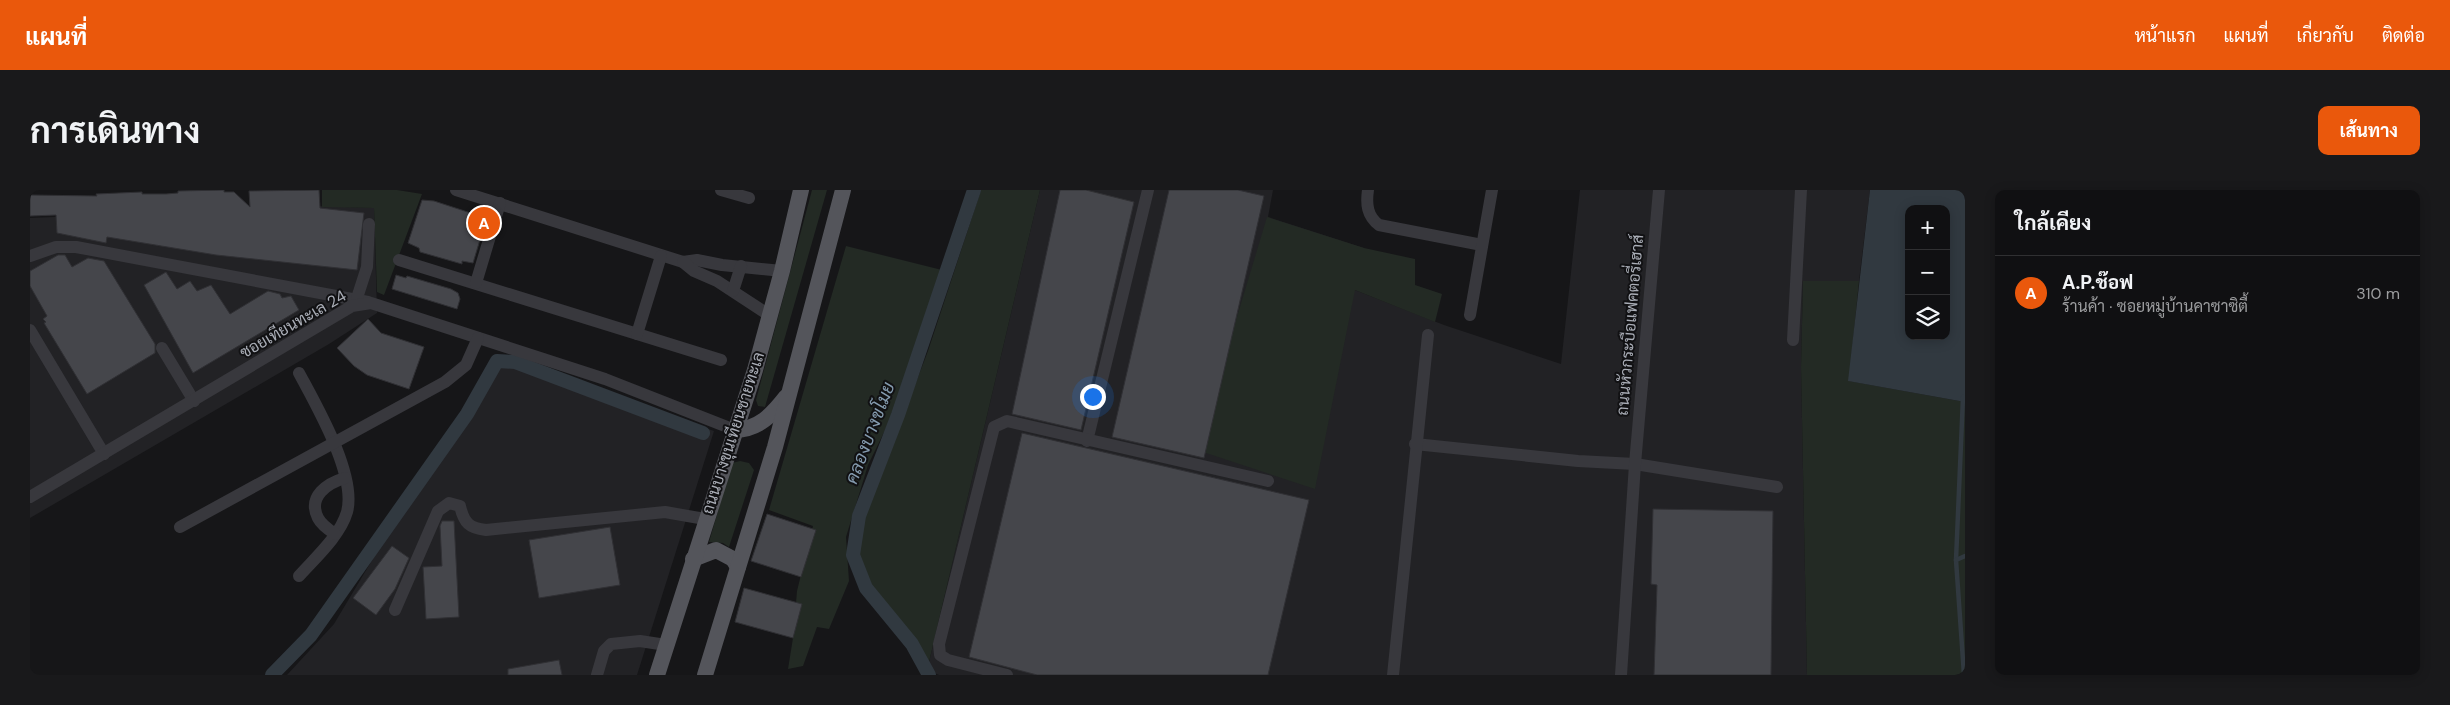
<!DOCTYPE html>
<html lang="th">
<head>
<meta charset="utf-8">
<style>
	body { margin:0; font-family:"DM Sans",Sarabun,sans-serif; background:#19191b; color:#f1f3f6 }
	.controls { position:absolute; right:15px; top:15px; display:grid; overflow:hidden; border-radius:10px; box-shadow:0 2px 12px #0003 }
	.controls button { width:45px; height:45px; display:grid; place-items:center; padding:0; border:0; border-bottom:1px solid #303032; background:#101012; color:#f1f3f6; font:25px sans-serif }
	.you { position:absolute; left:1062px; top:206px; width:18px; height:18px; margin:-12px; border:4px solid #fff; border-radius:50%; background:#1a73e8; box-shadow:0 0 0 8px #1a73e833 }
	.badge { display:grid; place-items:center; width:32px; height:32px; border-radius:50%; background:#ea580c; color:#fff; font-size:16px; font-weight:700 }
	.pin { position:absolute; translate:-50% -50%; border:2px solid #fff; box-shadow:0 1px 5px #0006 }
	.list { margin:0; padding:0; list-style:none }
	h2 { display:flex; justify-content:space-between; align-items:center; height:65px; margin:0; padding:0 20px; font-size:21px }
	h2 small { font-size:16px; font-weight:400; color:#9c9d9f }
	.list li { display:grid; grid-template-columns:32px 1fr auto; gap:15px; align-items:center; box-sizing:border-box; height:75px; padding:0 20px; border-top:1px solid #303032 }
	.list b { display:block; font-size:19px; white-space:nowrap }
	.list p { margin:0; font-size:16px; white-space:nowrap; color:#9c9d9f }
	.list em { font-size:16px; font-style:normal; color:#9c9d9f }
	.icon { flex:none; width:28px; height:28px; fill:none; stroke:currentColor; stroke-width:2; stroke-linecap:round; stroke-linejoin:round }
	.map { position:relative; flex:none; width:1935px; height:485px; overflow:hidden; border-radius:10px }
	header { display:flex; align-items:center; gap:30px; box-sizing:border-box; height:70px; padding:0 25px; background:#ea580c; color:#fff }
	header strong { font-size:24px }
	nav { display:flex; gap:28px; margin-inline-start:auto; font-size:18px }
	.intro { display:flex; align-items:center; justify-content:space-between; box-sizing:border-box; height:120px; padding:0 30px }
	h1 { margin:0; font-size:35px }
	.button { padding:12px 22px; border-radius:10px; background:#ea580c; color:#fff; font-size:18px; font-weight:700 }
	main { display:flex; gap:30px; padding:0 30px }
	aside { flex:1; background:#101012; border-radius:10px; box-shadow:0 2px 12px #0003 }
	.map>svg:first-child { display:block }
	.built { fill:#222225 }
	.green { fill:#232a24 }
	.water { fill:#313940; fill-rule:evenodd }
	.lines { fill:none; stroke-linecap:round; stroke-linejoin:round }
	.stream { stroke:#313940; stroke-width:4.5 }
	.canal { stroke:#313940; stroke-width:14 }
	.building { fill:#45464b; stroke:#303034 }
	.minor { stroke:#38383d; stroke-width:12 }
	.major { stroke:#54555b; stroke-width:16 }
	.labels { text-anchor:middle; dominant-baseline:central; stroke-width:4; stroke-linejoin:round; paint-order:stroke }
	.street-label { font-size:16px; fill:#aaaeb7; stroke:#111113 }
	.water-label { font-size:18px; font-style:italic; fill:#849aae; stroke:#111113 }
</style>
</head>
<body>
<header>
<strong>แผนที่</strong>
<nav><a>หน้าแรก</a><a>แผนที่</a><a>เกี่ยวกับ</a><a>ติดต่อ</a></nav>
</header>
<div class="intro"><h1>การเดินทาง</h1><a class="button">เส้นทาง</a></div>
<main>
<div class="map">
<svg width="1935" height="485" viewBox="0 0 1935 485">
	<rect width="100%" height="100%" fill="#161618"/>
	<g class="built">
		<polygon points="1010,0 1243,0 1238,27 1334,58 1325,100 1414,135 1531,174 1550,0 1840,0 1829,91 1773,91 1771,177 1777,485 909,485 900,481 899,472"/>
		<polygon points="287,16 344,18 347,123 299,154 0,328 0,28"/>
		<polygon points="465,164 684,241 607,485 257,485 304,434"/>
	</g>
	<g class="green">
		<polygon points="292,0 367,0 392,4 354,105 347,102 344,18 292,17"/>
		<polygon points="782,0 797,0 735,217 728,216 726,210"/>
		<polygon points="951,0 1010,0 899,472 885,451 841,395 828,366 833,331 898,161"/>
		<polygon points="1237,27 1334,58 1385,69 1385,95 1412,104 1405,132 1325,100 1285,299 1167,260"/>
		<polygon points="816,56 912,80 862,226 838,275 816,347 819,391 799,439 787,437 773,476 758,479 763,448 767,401 783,336 739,320"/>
		<polygon points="1773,91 1829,91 1819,191 1935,212 1935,485 1777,485 1771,177"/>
		<polygon points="710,271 719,273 724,280 699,357 693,353 679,352 702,273"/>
	</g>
	<path class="water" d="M1840,0H1935V212L1818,191ZM1879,19H1916V146H1879Z"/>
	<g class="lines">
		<g class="stream">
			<polyline points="1933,207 1926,370 1934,485"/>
			<polyline points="1926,370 1935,366"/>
		</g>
		<g class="canal">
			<polyline points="242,485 281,445 437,224 467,171 485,172 673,243"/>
			<polyline points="899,485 882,454 836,398 823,365 829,326 868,225 944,0"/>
		</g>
	</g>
	<g class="building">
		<polygon points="194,0 194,2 204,2 220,17 219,1 289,0 290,18 334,23 327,80 186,65 77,47 76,53 27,43 26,25 0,26 0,5 67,6 66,4 112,2 112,4 136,4 148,3 148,1"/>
		<polygon points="1030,0 1056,0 1104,12 1051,240 982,224"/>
		<polygon points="1139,0 1208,0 1234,6 1174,268 1082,247"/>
		<polygon points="392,10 404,11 453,27 452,31 455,33 443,73 432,71 432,74 390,62 389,58 378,53"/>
		<polygon points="28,65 35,65 42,77 58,68 74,71 125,154 125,163 57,204 14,133 16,132 13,129 17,126 0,96 0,81"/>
		<polygon points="136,82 147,99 160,91 167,101 181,95 200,124 238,101 250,104 252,108 261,106 269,120 163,183 114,95"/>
		<polygon points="366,85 376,88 377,86 421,99 428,103 430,109 427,119 362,99"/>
		<polygon points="338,129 351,143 394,157 379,199 337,185 324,176 307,158"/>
		<polygon points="992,243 1279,310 1238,485 1007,485 939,467"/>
		<polygon points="1623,319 1743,321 1741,485 1624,485 1627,395 1621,394"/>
		<polygon points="737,324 786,340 771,387 721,371"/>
		<polygon points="412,331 424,331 429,427 396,429 393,377 412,376 410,336"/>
		<polygon points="580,337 590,395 509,408 499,350"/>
		<polygon points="362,356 379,368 365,399 346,425 323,408"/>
		<polygon points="714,398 772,414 763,448 705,432"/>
		<polygon points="529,470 532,485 478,485 478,479"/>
	</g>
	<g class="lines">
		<g class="minor">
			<polyline points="426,0 653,72 667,70 692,75 752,81"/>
			<polyline points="691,0 719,8"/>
			<path d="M1338,0C1336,14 1337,26 1349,35L1452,55"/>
			<polyline points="0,66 26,57 46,57 338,112"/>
			<polyline points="369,70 691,170"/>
			<polyline points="653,72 664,81 687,91 739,125"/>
			<polyline points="446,93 470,13"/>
			<polyline points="703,101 711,76"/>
			<polyline points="327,108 337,77 339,34"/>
			<polyline points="1440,125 1462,0"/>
			<polyline points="0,140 74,264"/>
			<polyline points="607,144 631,66"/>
			<polyline points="1763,150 1771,0"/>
			<polyline points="132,158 164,211"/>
			<path d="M269,183C286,215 327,285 317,322C310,346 285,368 269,386"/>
			<polyline points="1057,251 1118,0"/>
			<polyline points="1385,254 1548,271 1605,274 1747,297"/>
			<polyline points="0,307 322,116 341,113 575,189 705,240"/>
			<polyline points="150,337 415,192 436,175 448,148"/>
			<path d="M305,344C299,340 291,334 288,328C277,306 298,293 315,288"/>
			<path d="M365,420L408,321L419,313L430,316C434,333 439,338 456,340L635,322L675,329"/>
			<polyline points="567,485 574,461 581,454 610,451 636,455"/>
			<polyline points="977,485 918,470 910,465 909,454 964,237 977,231 1238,291"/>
			<polyline points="1363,485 1398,145"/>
			<polyline points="1591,485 1605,274 1629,0"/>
		</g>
		<g class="major">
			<path d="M705,240C729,239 742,225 756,207"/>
			<polyline points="663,369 686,360 703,369 708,377"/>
			<polyline points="627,485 725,180 752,81 771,0"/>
			<polyline points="675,485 745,257 813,0"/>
		</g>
	</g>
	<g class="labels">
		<g class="street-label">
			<text transform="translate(263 134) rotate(-30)">ซอยเทียนทะเล 24</text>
			<text transform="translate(1600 135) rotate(-85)">ถนนหัวกระบือแฟคตอรี่เฮาส์</text>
			<text transform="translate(703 243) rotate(-72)">ถนนบางขุนเทียนชายทะเล</text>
		</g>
		<g class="water-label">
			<text transform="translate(840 243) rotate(-69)">คลองบางขโมย</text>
		</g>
	</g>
</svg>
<div class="controls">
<button>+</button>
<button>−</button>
<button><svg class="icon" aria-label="layers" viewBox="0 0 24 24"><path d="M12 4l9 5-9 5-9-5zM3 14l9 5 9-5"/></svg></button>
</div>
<div class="you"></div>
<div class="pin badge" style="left:454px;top:33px">A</div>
</div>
<aside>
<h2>ใกล้เคียง<small></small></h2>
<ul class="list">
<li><span class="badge">A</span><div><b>A.P.ช๊อฟ</b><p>ร้านค้า · ซอยหมู่บ้านคาซาซิตี้</p></div><em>310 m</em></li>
</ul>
</aside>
</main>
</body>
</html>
